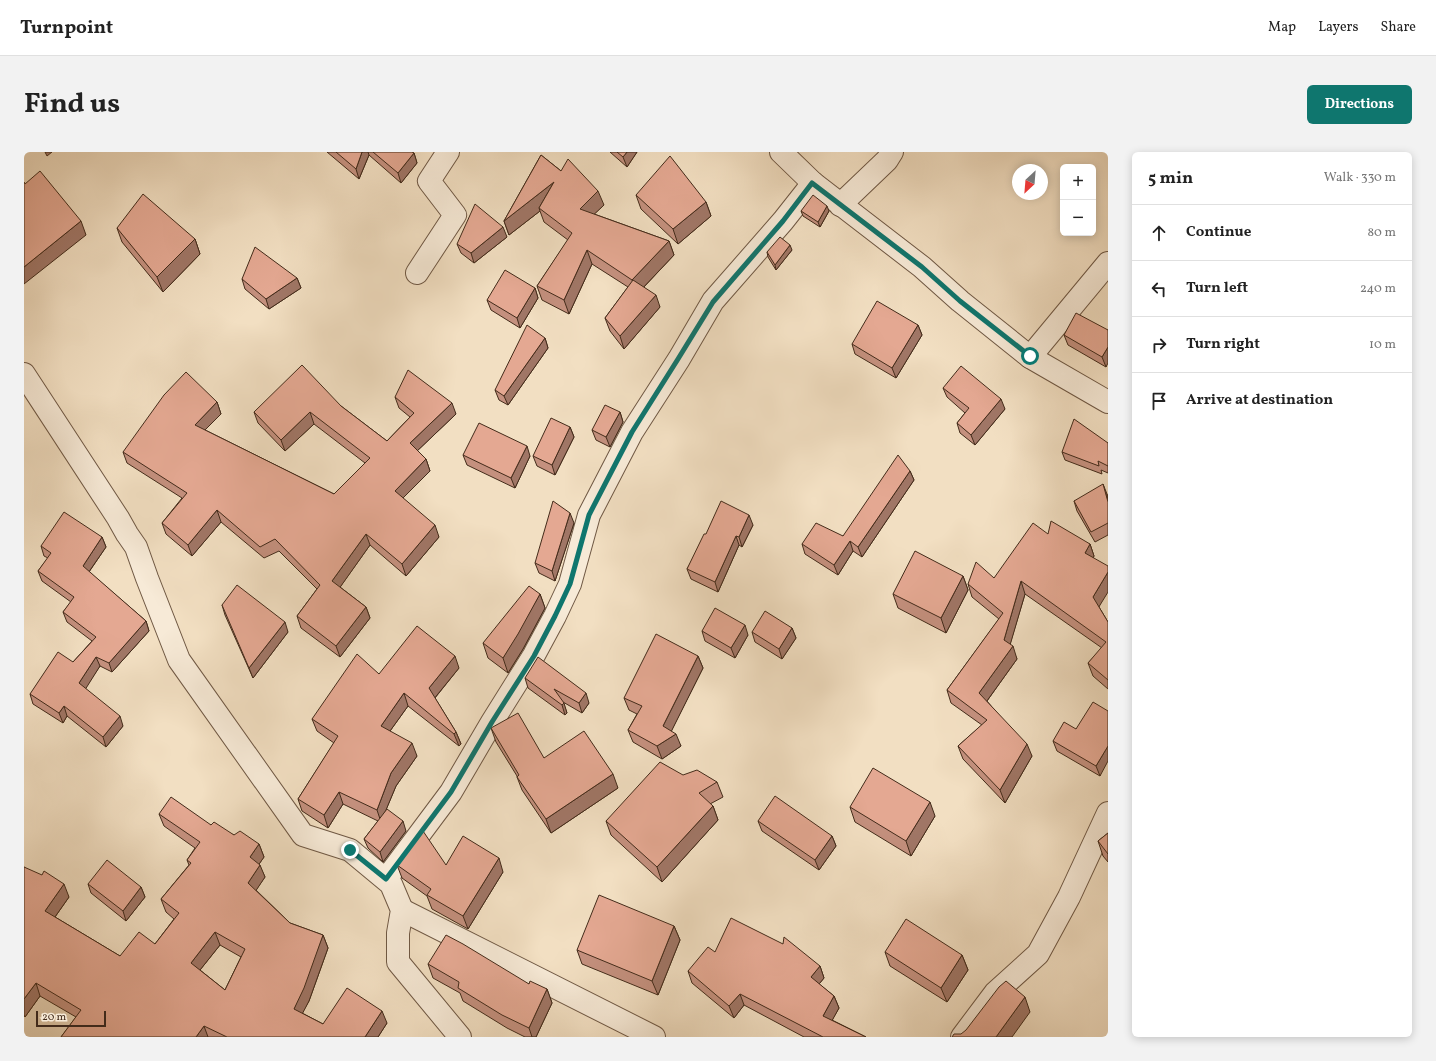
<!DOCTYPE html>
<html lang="en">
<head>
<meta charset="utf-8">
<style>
	body { margin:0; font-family:Vollkorn,serif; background:#f2f2f2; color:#222 }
	.controls { position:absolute; right:12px; top:12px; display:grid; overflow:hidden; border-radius:6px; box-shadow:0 2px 10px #0003 }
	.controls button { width:36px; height:36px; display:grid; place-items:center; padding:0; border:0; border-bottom:1px solid #e0e0e0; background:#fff; color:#222; font:20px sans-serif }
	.compass { position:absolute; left:988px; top:12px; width:36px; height:36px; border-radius:50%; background:#fff; box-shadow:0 2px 10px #0003; rotate:206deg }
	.scale { position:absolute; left:12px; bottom:10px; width:70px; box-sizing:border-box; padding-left:4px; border:2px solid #432b1a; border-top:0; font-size:11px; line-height:14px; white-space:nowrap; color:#432b1a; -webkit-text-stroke:3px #f7ead7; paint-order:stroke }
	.stop { position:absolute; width:12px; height:12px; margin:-9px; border:3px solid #0f766e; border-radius:50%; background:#fff }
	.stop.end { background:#0f766e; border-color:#fff; box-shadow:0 1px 4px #0008 }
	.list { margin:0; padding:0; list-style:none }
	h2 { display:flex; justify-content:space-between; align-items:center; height:52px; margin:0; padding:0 16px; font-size:17px }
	h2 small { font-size:13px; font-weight:400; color:#767676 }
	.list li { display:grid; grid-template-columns:26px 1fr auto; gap:12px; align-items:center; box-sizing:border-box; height:56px; padding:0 16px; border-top:1px solid #e0e0e0 }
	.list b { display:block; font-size:15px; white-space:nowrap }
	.list em { font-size:13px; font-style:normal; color:#767676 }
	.icon { flex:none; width:22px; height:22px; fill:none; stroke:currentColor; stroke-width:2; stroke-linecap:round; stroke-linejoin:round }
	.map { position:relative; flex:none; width:1084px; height:885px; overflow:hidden; border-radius:6px }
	header { display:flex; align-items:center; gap:24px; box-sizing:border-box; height:56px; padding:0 20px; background:#fff; border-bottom:1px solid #e0e0e0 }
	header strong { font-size:19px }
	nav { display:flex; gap:22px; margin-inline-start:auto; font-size:14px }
	.intro { display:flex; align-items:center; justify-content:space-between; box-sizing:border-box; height:96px; padding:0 24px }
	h1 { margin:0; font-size:28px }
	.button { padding:10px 18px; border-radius:6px; background:#0f766e; color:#fff; font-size:14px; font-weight:700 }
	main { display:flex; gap:24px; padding:0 24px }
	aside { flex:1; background:#fff; border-radius:6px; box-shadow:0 2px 10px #0003 }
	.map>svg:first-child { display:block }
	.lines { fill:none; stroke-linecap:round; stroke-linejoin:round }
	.street-casing { stroke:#6f5844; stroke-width:24 }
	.street { stroke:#f7ead7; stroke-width:22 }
	.wall { fill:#c4907e; stroke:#432b1a; fill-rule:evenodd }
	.shaded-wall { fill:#a07666; stroke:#432b1a }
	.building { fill:#e4a892; stroke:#432b1a; fill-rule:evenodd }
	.route { stroke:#0f766e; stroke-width:5 }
</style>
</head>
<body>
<header>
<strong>Turnpoint</strong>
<nav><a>Map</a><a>Layers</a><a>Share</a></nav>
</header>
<div class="intro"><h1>Find us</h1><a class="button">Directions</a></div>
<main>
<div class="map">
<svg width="1084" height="885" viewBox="0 0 1084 885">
	<rect width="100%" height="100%" fill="#f2dfc2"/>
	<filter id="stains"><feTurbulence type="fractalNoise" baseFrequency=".005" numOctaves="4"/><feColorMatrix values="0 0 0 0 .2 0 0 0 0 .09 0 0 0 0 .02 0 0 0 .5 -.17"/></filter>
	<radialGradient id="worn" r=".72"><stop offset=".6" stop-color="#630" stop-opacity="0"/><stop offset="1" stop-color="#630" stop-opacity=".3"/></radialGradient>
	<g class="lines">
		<defs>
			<g id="street">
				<polyline points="757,0 789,31 898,115 936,149 1006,205 1084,250"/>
				<polyline points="816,53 863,8 868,0"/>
				<polyline points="393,121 431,63 405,29 424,0"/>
				<polyline points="1006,205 1084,111"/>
				<polyline points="0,222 94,366 103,382 112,395 123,426 155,508 279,683 326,698 367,732 378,758 374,781 374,810 436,885"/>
				<polyline points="362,727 427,640 468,570 510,503 531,464 546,432 565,363 608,280 655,207 689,149 759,69 789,31"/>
				<polyline points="378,758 630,885"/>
				<polyline points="938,885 971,841 1014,802 1045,745 1084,661"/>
			</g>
		</defs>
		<use href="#street" class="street-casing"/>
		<use href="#street" class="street"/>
	</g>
	<g class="wall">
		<polygon points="303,0 388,0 390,1 393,11 377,31 345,3 335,27"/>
		<polygon points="586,0 613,0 603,15"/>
		<polygon points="517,3 580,53 570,62 645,89 650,103 620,135 636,155 600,197 586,179 581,166 604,135 568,112 545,162 518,148 513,134 544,88 520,70 516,59 485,83 480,69"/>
		<polygon points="612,43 682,50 687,64 654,92 617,57"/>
		<polygon points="777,59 805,59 796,75 779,64"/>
		<polygon points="93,76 171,87 176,102 139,140 98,90"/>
		<polygon points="483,85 450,111 437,101 433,92"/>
		<polygon points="768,98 752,118 744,105 743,100"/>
		<polygon points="273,126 277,136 245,157 221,137 218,127"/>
		<polygon points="511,136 514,146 496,176 467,158 463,148"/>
		<polygon points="894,173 898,183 872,226 831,202 828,192"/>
		<polygon points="1084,178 1082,215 1044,193 1040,183"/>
		<polygon points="521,186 524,196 484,253 475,248 471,238"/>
		<polygon points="919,236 981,257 951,293 936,281 933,271 941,261 923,245"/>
		<polygon points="371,245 432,262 393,299 402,307 406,319 379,346 415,385 382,424 346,393 316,435 342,455 346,466 316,505 277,476 273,464 293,437 255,399 240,406 197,370 168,404 142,382 138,371 158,346 103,311 99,300 193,250 197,262 181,278 310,342 341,311 290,272 261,299 234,271 230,260 317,254 363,289 386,265 375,256"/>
		<polygon points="596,260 599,270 586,295 572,288 568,278"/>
		<polygon points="546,275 550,285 531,323 513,314 509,304"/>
		<polygon points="1084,291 1084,321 1077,318 1078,322 1041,308 1038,300"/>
		<polygon points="439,303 506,304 491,336 443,313"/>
		<polygon points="886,319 890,328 838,405 829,399 814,423 781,402 778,392 819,384"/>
		<polygon points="1083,342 1084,346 1084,383 1071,390 1053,359 1050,349"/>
		<polygon points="550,371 531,429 515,421 511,411"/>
		<polygon points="729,373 718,395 715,393 694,440 667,427 663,417 682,382"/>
		<polygon points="1024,382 1066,392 1070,404 1069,406 1075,455 1084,470 1084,537 1069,524 1064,511 1078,496 1001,442 986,492 993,507 963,549 1008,604 981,651 939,607 934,594 958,573 927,551 923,538 975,467 948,445 944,432 970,426"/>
		<polygon points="78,385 82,395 65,420 122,469 125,479 88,520 76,514 61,536 99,574 82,595 43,564 39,571 9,552 6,542 49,510 68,489 43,470 39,460 47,450 18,429 14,419 24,406 20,404 17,394"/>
		<polygon points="939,424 944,438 922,481 874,456 869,442"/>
		<polygon points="516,442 521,456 499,497 484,521 464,506 459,491"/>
		<polygon points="198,453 264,480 229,526 201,463"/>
		<polygon points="768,476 772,486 758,507 731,490 728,480"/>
		<polygon points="678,479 724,483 711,506 681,489"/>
		<polygon points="674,504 679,516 647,579 657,594 638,607 609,590 604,578 613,562 605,558 600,546"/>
		<polygon points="435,516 411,546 432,580 437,592 435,594 384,554 366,579 393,604 372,634 361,660 382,679 359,710 344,696 340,687 354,669 319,652 304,676 278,659 274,647 310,591 293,579 288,567 355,522"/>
		<polygon points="501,526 565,551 558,561 539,550 543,561 541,563 504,536"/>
		<polygon points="1084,559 1076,624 1033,599 1029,589 1052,577"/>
		<polygon points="467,576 520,606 594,636 527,681 498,638 493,625 493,624 472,590"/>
		<polygon points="693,630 699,645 686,652 689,654 694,668 638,730 587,683 582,669"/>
		<polygon points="826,655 911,664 887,704 831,670"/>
		<path d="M135,662L187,673L210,683L235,692L240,705L235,712L241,725L232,738L266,771L299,783L304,796L285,849L278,861L299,872L363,871L354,885H37L52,865L16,844L1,865L0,864V715L45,745L31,765L96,804L131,792L150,767L142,760L137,747L165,713L163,708L171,696L140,674ZM196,793L217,805L201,838L176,818Z"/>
		<polygon points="734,669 808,684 812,694 795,718 738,679"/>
		<polygon points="1084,681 1084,710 1079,704 1074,689"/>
		<polygon points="373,713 422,713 479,720 444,777 408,757 403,744 378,726"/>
		<polygon points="64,732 117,735 121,745 102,769 67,741"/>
		<polygon points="650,774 656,788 634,843 558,812 553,798"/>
		<polygon points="691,800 796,814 800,826 795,832 810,844 815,856 808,868 842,885 780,885 720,853 710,866 668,831 664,819"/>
		<polygon points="861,800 938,803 944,818 923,850 866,814"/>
		<polygon points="404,812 505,832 523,837 528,851 512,885 501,885 483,876 439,849 436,841 409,826"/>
	</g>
	<g class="shaded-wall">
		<polygon points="21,0 28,0 23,4"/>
		<polygon points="338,0 344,0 345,3 335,27 332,17"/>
		<polygon points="603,0 613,0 603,15 599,5"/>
		<polygon points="390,1 393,11 377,31 374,21"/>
		<polygon points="530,30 515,56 516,59 485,83 480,69"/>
		<polygon points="574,39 580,53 561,71 556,57"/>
		<polygon points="682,50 687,64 654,92 649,77"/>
		<polygon points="803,54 805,59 796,75 794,70"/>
		<polygon points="57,69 62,83 0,132 0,115"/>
		<polygon points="479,75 483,85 450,111 447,101"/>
		<polygon points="171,87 176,102 139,140 133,125"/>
		<polygon points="645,89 650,103 614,141 608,128"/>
		<polygon points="766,93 768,98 752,118 751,113"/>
		<polygon points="563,98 568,112 545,162 540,148"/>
		<polygon points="273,126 277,136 245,157 242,147"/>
		<polygon points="511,136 514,146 496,176 493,166"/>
		<polygon points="632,143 636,155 600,197 596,184"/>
		<polygon points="894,173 898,183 872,226 868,216"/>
		<polygon points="521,186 524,196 484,253 480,244"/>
		<polygon points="1084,195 1084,211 1082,215 1078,205"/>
		<polygon points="977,247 981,257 951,293 947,283"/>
		<polygon points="193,250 197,262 175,284 171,273"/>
		<polygon points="428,251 432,262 390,302 386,291"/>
		<polygon points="286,260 290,272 261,299 257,288"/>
		<polygon points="596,260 599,270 586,295 582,285"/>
		<polygon points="546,275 550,285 531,323 528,313"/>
		<polygon points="503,294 506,304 491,336 487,326"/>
		<polygon points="402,307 406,319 375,350 371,339"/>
		<polygon points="886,319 890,328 838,405 834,395"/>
		<polygon points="1079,332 1083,342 1084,350"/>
		<polygon points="193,358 197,370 168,404 164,393"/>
		<polygon points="546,361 550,371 531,429 528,419"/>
		<polygon points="725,363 729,373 718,395 715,385"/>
		<polygon points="411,373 415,385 382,424 378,412"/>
		<polygon points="342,382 346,393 312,441 308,429"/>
		<polygon points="712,384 715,393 694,440 691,430"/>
		<polygon points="78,385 82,395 62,424 59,414"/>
		<polygon points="826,389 829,399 814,423 810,413"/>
		<polygon points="1066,392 1070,404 1065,413 1061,401"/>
		<polygon points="1084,420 1084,440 1073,458 1069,445"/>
		<polygon points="939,424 944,438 922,481 917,466"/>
		<polygon points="997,429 1001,442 984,500 980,488"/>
		<polygon points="516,442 521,456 499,497 484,521 479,506"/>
		<polygon points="342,455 346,466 316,505 312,494"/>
		<polygon points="122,469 125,479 88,520 85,511"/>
		<polygon points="261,470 264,480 229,526 225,516"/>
		<polygon points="721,473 724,483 711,506 707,496"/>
		<polygon points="768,476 772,486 758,507 755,497"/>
		<polygon points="989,494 993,507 960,553 955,541"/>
		<polygon points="431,504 435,516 409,548 405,536"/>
		<polygon points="674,504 679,516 644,586 639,574"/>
		<polygon points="72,505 76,514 59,541 55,531"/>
		<polygon points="380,541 384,554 361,586 357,574"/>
		<polygon points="562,541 565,551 558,561 555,551"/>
		<polygon points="540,551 543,561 541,563 538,553"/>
		<polygon points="40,554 43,564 39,571 35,561"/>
		<polygon points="96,564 99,574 82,595 79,585"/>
		<polygon points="432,580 437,592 435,594 430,582"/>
		<polygon points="652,582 657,594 638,607 633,594"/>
		<polygon points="388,591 393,604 372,634 357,670 353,658 367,621"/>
		<polygon points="1003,592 1008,604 981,651 976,638"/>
		<polygon points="1084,594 1084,609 1076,624 1072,614"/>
		<polygon points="589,622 594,636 527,681 522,667"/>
		<polygon points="315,640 319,652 304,676 300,663"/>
		<polygon points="906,650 911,664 887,704 882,689"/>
		<polygon points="689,654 694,668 638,730 633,715"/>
		<polygon points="379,669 382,679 359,710 356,700"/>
		<polygon points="808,684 812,694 795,718 791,708"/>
		<polygon points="235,692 240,705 231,718 226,705"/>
		<polygon points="475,706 479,720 444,777 439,764"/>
		<polygon points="236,713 241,725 229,743 224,731"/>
		<polygon points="40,732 45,745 26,772 21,759"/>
		<polygon points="117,735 121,745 102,769 99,759"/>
		<polygon points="650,774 656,788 634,843 628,829"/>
		<polygon points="191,780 196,793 172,823 167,811"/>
		<polygon points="299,783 304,796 285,849 274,870 270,857"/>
		<polygon points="938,803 944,818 923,850 917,836"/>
		<polygon points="796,814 800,826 791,837 787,825"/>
		<polygon points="12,831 16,844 1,865 0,863 0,847"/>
		<polygon points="523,837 528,851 512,885 508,885 505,876"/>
		<polygon points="716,842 720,853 710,866 705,854"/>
		<polygon points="810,844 815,856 804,876 799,864"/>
		<polygon points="1001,845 1006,860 988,885 972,885"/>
		<polygon points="358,859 363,871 354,885 341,885"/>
		<polygon points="180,874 184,885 172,885"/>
	</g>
	<g class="building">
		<polygon points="312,0 338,0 332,17"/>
		<polygon points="349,0 388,0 390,1 374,21"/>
		<polygon points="593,0 603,0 599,5"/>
		<polygon points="517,3 537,19 544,7 574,39 556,57 645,89 608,128 563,98 540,148 513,134 548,81 515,56 530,30 480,69"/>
		<polygon points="646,4 682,50 649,77 612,43"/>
		<polygon points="16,19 57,69 0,115 0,30 1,32"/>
		<polygon points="119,42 171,87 133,125 93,76"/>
		<polygon points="789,43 803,54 794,70 777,59"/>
		<polygon points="451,52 479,75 447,101 433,92"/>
		<polygon points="756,85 766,93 751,113 743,100"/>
		<polygon points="231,95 273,126 242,147 218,127"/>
		<polygon points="481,118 511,136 493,166 463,148"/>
		<polygon points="609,128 632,143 596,184 581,166"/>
		<polygon points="853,149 894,173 868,216 828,192"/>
		<polygon points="1052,161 1084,178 1084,195 1078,205 1040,183"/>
		<polygon points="503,173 521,186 480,244 471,238"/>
		<polygon points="278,213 317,254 363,289 390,261 371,245 384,218 428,251 386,291 402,307 371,339 411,373 378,412 342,382 308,429 342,455 312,494 273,464 296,433 251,387 236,395 193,358 164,393 138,371 163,341 99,300 140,243 162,220 193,250 171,273 310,342 346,306 286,260 257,288 230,260"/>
		<polygon points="937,214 977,247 947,283 933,271 945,256 919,236"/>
		<polygon points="581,253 596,260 582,285 568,278"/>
		<polygon points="527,266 546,275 528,313 509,304"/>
		<polygon points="1050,267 1084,291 1084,314 1074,309 1075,314 1038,300"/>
		<polygon points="455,271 503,294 487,326 439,303"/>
		<polygon points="874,303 886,319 834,395 826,389 810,413 778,392 792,371 819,384"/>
		<polygon points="1079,332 1084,350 1084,371 1067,380 1050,349"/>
		<polygon points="529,349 546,361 528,419 511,411"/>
		<polygon points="697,349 725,363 715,385 712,384 691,430 663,417 680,382 682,382"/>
		<polygon points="40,360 78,385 59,414 122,469 85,511 72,505 55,531 96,564 79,585 40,554 35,561 6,542 34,500 49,510 72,485 39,460 50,445 14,419 27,401 17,394"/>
		<polygon points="1027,369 1066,392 1061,401 1084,414 1084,420 1069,445 1084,470 1084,528 1064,511 1082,490 997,429 980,488 989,494 955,541 1003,592 976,638 934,594 963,568 923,538 979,461 944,432 952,410 970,426 1009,371 1024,382"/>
		<polygon points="891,399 939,424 917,466 869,442"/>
		<polygon points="213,433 261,470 225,516 198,453"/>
		<polygon points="505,434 516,442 494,482 479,506 459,491"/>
		<polygon points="691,456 721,473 707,496 678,479"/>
		<polygon points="741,459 768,476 755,497 728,480"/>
		<polygon points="393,474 431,504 405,536 432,580 430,582 380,541 357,574 388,591 367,621 353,658 315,640 300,663 274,647 314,584 288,567 333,502 355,522"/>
		<polygon points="632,482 674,504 639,574 652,582 633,594 604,578 618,554 600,546"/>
		<polygon points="514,505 562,541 555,551 530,537 540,551 538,553 501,526"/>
		<polygon points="1069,550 1084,559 1084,594 1072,614 1029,589 1040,570 1052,577"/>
		<polygon points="494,561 520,606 560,579 589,622 522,667 493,625 495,623 467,576"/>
		<polygon points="636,610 659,623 673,618 693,630 675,641 689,654 633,715 582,669"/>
		<polygon points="849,616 906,650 882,689 826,655"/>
		<polygon points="751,644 808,684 791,708 734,669"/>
		<path d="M147,645L187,673L190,670L210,683L216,679L235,692L226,705L236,713L224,731L266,771L299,783L280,836L270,857L299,872L323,836L358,859L341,885H203L180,874L172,885H37L57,858L12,831L0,847V715L18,723L20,719L40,732L21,759L96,804L115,780L131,792L155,761L137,747L167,711L163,708L176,690L135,662ZM191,780L221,797L201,838L167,811Z"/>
		<polygon points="363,657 379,669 356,700 340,687"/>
		<polygon points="399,679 422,713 439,684 475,706 439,764 403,743 407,737 373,713"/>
		<polygon points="1084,681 1084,702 1074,689"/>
		<polygon points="83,708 117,735 99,759 64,732"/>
		<polygon points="575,743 650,774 628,829 553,798"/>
		<polygon points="707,766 759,792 760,785 796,814 787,825 810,844 799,864 842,885 799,885 716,842 705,854 664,819 684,795 691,800"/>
		<polygon points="882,767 938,803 917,836 861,800"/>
		<polygon points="422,783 439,792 505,832 506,829 523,837 505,876 478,863 434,836 435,830 404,812"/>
		<polygon points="982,829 1001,845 972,885 928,885 930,882 937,882 942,878 975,835"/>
	</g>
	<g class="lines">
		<polyline class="route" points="326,698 362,727 427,640 468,570 510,504 531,464 546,432 565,363 608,280 654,207 689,150 759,69 788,31 898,115 936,149 1006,204"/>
	</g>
	<rect width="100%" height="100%" filter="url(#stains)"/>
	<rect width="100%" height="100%" fill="url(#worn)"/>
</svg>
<div class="controls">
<button>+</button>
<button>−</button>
</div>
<svg class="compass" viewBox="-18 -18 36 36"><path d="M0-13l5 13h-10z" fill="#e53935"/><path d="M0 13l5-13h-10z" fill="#767676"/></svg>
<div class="scale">20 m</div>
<div class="stop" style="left:1006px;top:204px"></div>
<div class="stop end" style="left:326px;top:698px"></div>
</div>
<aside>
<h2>5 min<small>Walk · 330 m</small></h2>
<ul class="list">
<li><svg class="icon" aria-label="ahead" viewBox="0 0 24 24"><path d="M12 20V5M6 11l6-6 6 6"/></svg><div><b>Continue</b></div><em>80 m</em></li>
<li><svg class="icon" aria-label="left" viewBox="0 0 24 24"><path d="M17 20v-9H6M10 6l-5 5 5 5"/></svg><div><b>Turn left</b></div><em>240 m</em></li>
<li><svg class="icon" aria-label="right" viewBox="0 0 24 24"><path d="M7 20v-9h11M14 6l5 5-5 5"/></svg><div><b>Turn right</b></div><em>10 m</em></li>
<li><svg class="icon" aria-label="arrive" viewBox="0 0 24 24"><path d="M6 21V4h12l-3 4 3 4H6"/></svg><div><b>Arrive at destination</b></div></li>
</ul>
</aside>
</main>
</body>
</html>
